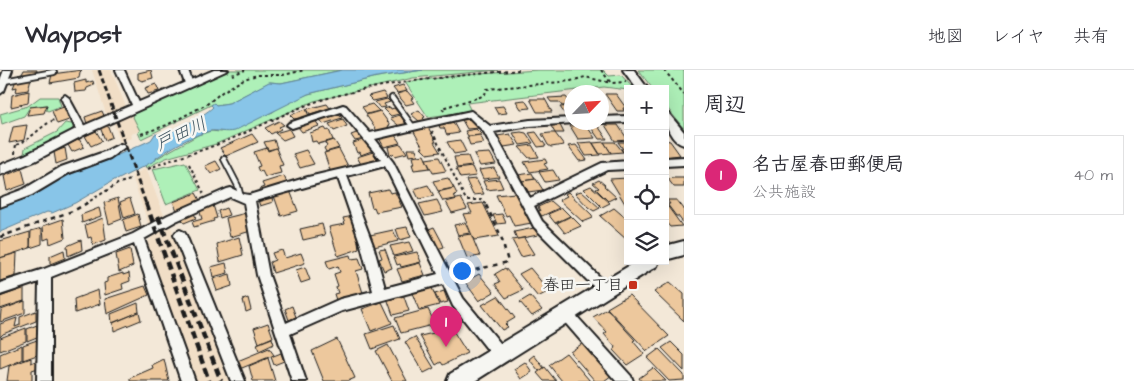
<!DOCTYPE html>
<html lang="ja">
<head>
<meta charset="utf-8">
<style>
	body { margin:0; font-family:"Architects Daughter","Klee One",sans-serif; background:#f7f7f7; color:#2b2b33 }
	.controls { position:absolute; right:15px; top:15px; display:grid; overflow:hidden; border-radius:0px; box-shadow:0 5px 20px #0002 }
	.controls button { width:45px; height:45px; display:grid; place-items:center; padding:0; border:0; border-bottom:1px solid #e1e1e2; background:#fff; color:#2b2b33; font:25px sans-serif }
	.compass { position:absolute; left:564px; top:15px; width:45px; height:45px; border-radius:50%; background:#fff; box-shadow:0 5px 20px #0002; rotate:65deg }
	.you { position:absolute; left:461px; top:200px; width:18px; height:18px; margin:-12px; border:4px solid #fff; border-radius:50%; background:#1a73e8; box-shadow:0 0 0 8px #1a73e833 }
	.badge { display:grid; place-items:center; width:32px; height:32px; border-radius:50%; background:#db2777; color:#fff; font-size:16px; font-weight:700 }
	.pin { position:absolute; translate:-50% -41px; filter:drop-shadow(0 1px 2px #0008) }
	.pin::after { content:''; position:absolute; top:26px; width:18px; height:15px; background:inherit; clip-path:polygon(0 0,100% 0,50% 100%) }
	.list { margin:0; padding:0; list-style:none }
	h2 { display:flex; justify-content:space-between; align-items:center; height:65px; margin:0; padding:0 20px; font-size:21px }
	h2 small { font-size:16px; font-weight:400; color:#7c7c81 }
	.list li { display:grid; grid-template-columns:32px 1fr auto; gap:15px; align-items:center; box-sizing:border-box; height:80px; margin:0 10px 10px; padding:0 10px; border:1px solid #e1e1e2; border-radius:0px }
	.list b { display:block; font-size:19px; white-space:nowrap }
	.list p { margin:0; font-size:16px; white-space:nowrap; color:#7c7c81 }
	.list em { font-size:16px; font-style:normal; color:#7c7c81 }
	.icon { flex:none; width:28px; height:28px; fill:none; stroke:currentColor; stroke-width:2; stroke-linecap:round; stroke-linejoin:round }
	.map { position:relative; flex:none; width:684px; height:311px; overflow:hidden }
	header { display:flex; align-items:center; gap:30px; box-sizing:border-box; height:70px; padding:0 25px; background:#fff; border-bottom:1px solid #e1e1e2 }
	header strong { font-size:24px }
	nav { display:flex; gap:28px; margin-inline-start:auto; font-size:18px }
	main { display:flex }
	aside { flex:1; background:#fff }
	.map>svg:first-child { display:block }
	.built { fill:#f1dec6 }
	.green { fill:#aef0b8; stroke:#65866a }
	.water { fill:#88c5e8; stroke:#5d8196 }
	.building { fill:#edc89d; stroke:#1c1c1c }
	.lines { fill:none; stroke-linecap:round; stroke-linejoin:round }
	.service-casing { stroke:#1c1c1c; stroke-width:8 }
	.minor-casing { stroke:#1c1c1c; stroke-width:4 }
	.tertiary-casing { stroke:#1c1c1c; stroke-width:4 }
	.path-far1 { stroke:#1c1c1c; stroke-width:2; stroke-dasharray:3 3; stroke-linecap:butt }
	.path { stroke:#1c1c1c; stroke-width:2.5; stroke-dasharray:4.5 4.5; stroke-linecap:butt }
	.service { stroke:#f6f6f2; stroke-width:4.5 }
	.minor { fill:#f6f6f2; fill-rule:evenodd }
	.tertiary { fill:#f6f6f2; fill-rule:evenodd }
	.rail-far1 { stroke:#1c1c1c; stroke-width:3; stroke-dasharray:6 3; stroke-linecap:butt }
	.rail { stroke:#1c1c1c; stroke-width:4.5; stroke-dasharray:8 4.5; stroke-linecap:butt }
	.poi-dot { fill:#c8321e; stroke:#f6f6f2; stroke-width:2 }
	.labels { text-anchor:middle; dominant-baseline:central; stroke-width:5; stroke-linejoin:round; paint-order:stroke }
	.poi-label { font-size:16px; fill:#1c1c1c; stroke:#f6f6f2; text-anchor:end }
	.water-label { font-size:18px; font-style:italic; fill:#425763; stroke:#f6f6f2 }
</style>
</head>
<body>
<header>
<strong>Waypost</strong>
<nav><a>地図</a><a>レイヤ</a><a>共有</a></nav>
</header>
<main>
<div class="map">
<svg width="684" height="311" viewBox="0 0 684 311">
	<rect width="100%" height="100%" fill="#f3e8d8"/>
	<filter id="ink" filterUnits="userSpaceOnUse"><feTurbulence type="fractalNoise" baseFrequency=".02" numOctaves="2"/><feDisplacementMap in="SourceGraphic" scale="10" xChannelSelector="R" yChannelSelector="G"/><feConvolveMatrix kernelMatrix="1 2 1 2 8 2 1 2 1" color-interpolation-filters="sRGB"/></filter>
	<g filter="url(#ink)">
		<g class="built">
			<polygon points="92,0 111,0 127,39 107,47"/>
			<polygon points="131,43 140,61 131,64 132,68 120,72 113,51"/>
			<polygon points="146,98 165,148 149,156 132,106"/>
			<polygon points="171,157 233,311 196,311 146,174 155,164"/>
		</g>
		<g class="green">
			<polygon points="230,0 342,0 281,13 270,12 229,33 216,35 213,34 141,69 138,62 140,61 131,43"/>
			<polygon points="423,0 498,0 413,8 314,31 216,74 166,88 146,98 145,95 198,65 211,61 220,62 260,47 273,42 281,35 308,24 377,7"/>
			<polygon points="538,0 603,0 609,6 621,5 634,19 628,19 628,20 604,17 467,33 471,41 428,47 405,12 464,5"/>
			<polygon points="638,0 684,0 684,59 665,35 665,19 653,19"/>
			<polygon points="40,27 58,27 61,36 48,41 46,40 47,35 30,37 24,46 2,54 0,44 28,36"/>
			<polygon points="65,53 72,54 73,57 71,62 24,84 25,78 57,62"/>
			<polygon points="185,92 200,120 166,134 153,99"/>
		</g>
		<path class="water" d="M342,0H423L377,7L308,24L234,61C225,63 218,60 210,61C192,65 171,78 156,88V90L117,110L116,109L75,133L52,143L47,142L0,162V138L38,123L66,106L96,95L151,70L155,64C167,67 204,46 213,37L211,35L214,33L216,35L229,33L269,12L281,13Z"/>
		<g class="building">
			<polygon points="24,0 37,0 36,5 17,8 18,5 22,4"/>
			<polygon points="82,0 80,2 79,8 50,13 52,4"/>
			<polygon points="151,0 153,8 142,11 138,9 138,3"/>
			<polygon points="31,8 28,20 16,22 17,17 13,18 16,10"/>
			<polygon points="86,10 86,13 93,11 94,15 87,18 86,21 75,22 74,13"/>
			<polygon points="156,14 159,21 148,24 145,18"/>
			<polygon points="403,15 407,21 397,23 393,18"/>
			<polygon points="29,21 28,33 11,37 12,25"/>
			<polygon points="407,21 413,28 411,29 414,33 406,35 397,24"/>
			<polygon points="383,22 387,28 373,31 368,26"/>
			<polygon points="605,24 616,24 626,38 623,38 624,41 617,41"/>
			<polygon points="566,27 572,35 562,36 559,32 551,32 548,28"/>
			<polygon points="387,29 390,32 384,34 386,37 380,38 375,32"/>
			<polygon points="530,29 545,29 552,42 537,42"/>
			<polygon points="525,30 530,38 521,39 516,31"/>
			<polygon points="327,34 330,38 310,44 307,39"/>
			<polygon points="372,34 379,41 367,44 362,37"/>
			<polygon points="47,35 44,43 27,45 30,37"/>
			<polygon points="503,36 507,43 498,44 494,37"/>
			<polygon points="572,36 572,47 567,47 560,37"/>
			<polygon points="64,37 69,50 57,54 52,41"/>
			<polygon points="390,37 391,39 394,38 399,44 391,46 384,39"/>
			<polygon points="306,39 309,46 294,49 290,45"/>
			<polygon points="419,40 425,47 423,48 425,50 420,52 411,44"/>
			<polygon points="102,41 105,48 87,54 85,47"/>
			<polygon points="380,41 390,55 388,56 389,58 377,61 366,45"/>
			<polygon points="338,42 342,48 323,54 319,48"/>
			<polygon points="400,45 406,54 399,56 390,48"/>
			<polygon points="343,49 347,56 334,61 329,54"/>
			<polygon points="473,49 480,58 467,59 462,50"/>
			<polygon points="315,50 319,56 302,62 298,57"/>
			<polygon points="279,51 284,55 279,57 281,59 271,64 265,58"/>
			<polygon points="453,52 459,63 447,65 444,58 440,58 439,55"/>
			<polygon points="107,54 112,67 105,70 100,57"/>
			<polygon points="27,55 24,70 9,73 13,57"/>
			<polygon points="560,55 564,63 555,63 551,56"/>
			<polygon points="586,55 595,68 578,69 570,56"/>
			<polygon points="605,55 618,55 628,70 615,71"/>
			<polygon points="590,56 598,56 607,69 599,69"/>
			<polygon points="428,57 436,72 434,72 440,82 427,84 421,78 423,78 413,60"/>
			<polygon points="325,58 327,61 329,60 333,70 318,74 316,71 312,72 310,63"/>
			<polygon points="289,59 293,66 283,70 275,63"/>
			<polygon points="476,59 482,65 468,66 465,61"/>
			<polygon points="96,61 102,71 91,76 85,66"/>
			<polygon points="359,62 364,69 355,71 351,65"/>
			<polygon points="521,62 526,63 533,73 520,75 513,63"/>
			<polygon points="536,62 546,76 538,77 529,63"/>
			<polygon points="550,63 555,63 564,75 551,77 548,75 542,64"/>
			<polygon points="252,64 258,72 226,86 220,78"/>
			<polygon points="510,64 517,75 504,77 497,66"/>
			<polygon points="395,65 400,73 384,77 379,68"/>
			<polygon points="480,65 484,73 470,75 467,67"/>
			<polygon points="79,69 84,77 72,82 68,75"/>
			<polygon points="366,69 374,80 361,85 360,82 357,83 353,73"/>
			<polygon points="274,70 277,78 268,80 264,72"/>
			<polygon points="334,70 339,78 326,82 324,78 327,76 325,73"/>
			<polygon points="460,70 466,82 454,84 447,72"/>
			<polygon points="665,70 670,71 680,85 665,87"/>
			<polygon points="592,72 600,85 586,86 578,73"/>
			<polygon points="604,72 615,72 623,82 611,83"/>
			<polygon points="604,72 611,83 600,84 593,73"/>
			<polygon points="618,72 628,72 628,87 621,79 623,79"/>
			<polygon points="401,74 407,83 395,86 393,84 390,85 388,77"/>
			<polygon points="532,75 539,87 529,88 519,77"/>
			<polygon points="576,75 587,90 579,91 568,76"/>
			<polygon points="65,78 67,90 56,94 54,82"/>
			<polygon points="267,78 268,81 276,78 283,95 279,96 281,103 265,107 262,101 259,102 257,97 260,96 254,82"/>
			<polygon points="339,79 349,98 331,103 324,83"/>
			<polygon points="407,79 416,79 418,85 409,86"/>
			<polygon points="306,80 314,94 300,98 293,84"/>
			<polygon points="373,82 378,91 362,96 357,87"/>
			<polygon points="490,83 496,94 480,96 474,84"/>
			<polygon points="424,85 430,98 414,100 412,94 415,94 413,87"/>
			<polygon points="468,86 472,96 457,98 454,87"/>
			<polygon points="439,87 446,101 433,103 426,89"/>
			<polygon points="545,89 547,93 544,94 548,99 530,102 524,92"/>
			<polygon points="216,91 221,99 211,104 205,96"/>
			<polygon points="472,97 476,106 460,108 456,99"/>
			<polygon points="494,98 499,107 483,109 479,100"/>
			<polygon points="22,99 26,114 7,121 4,106"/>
			<polygon points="553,100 559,110 545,112 539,102"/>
			<polygon points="532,103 535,109 522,111 518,105"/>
			<polygon points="284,106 287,113 260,121 259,119 264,117 262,113"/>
			<polygon points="448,108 454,118 438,121 433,111"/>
			<polygon points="628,108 628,137 627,137 610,109"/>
			<polygon points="673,108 684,108 684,117 674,117 668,109"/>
			<polygon points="476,109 484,124 473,125 466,110"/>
			<polygon points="499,109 503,118 487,120 483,111"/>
			<polygon points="536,109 543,120 528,122 522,111"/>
			<polygon points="599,110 605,115 604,116 616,127 608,131 596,119 599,118 593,113"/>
			<polygon points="428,115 434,126 419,129 414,119"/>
			<polygon points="591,116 610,133 602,137 584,119"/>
			<polygon points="289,118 298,141 281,146 273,123"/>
			<polygon points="454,118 457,124 454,125 456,129 443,131 438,122"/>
			<polygon points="388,119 390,123 395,122 402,137 376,142 374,137 372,138 368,123"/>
			<polygon points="581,121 600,138 594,141 588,137 575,123"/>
			<polygon points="568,122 592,145 593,148 583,152 559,130 567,126 565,124"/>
			<polygon points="196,123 201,132 178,142 173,132"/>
			<polygon points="515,123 532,153 514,156 509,145 506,146 496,125"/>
			<polygon points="271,124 273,132 260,136 257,127"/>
			<polygon points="118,128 122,149 109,154 104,133"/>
			<polygon points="130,128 135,144 124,148 120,132"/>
			<polygon points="461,128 467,139 452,143 446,132"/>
			<polygon points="437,130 443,142 425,146 419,134"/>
			<polygon points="667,130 677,130 684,139 684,154 678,146 676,146 667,134 670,134"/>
			<polygon points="551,131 559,138 542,146 538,141 540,141 538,137"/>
			<polygon points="483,133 499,166 474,170 463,144 472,143 468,135"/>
			<polygon points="665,134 666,134 682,156 670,157 665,151"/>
			<polygon points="213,135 217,148 213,149 214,151 194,157 192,152 202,149 199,139"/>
			<polygon points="99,138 101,146 82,153 81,145"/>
			<polygon points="226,138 229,145 220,148 218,141"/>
			<polygon points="562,138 570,146 555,153 548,144"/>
			<polygon points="614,138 628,150 627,170 600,146"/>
			<polygon points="194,143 196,148 184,153 181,148"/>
			<polygon points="246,143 251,161 230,167 226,148"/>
			<polygon points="138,144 141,157 126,162 123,150"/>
			<polygon points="502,144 506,153 497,154 493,145"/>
			<polygon points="354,146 360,171 358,171 359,179 338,186 329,157 345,154 343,148"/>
			<polygon points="571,146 581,156 565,163 557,153"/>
			<polygon points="103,148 106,170 93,175 91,167 88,168 85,155"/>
			<polygon points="63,149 65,168 50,174 49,168 44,170 43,156"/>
			<polygon points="465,153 470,163 458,165 454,155"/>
			<polygon points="322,154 325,165 303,170 300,159"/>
			<polygon points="407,157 411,167 400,170 396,159"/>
			<polygon points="434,157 442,172 444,177 437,179 427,163 430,162 429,159"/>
			<polygon points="42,158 42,174 30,178 31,161"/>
			<polygon points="534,158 538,165 517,169 514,162"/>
			<polygon points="393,160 398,171 374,177 370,165"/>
			<polygon points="30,162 30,178 0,188 0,171"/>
			<polygon points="471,164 480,186 467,188 458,166"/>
			<polygon points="239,167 243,185 220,192 217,174"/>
			<polygon points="524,168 534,184 521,187 512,170"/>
			<polygon points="81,170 82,180 68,186 67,176"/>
			<polygon points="409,172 413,181 394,186 390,176"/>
			<polygon points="130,179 133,196 119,202 116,184"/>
			<polygon points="385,179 392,198 384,201 379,189 382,188 379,180"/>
			<polygon points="64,180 65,188 50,194 50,186"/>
			<polygon points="282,180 285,188 301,183 305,193 273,203 270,192 275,190 272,183"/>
			<polygon points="417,182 421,192 401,197 400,194 397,195 394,187"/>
			<polygon points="17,183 16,206 0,211 0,188"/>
			<polygon points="350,185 351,189 359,188 363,199 356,201 364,226 337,233 334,224 338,223 336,217 338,216 334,204 340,202 338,196 329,199 326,191"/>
			<polygon points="226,193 228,203 213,207 211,197"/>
			<polygon points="420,193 425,205 402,211 397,199"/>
			<polygon points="468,194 470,198 450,203 448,198"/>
			<polygon points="305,197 310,210 301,213 296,200"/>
			<polygon points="505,198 523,220 506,228 495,214 500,212 495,204"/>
			<polygon points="530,198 549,221 538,227 519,204"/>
			<polygon points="123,203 123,205 129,203 130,211 122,214 123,219 105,225 104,213 107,212 107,208"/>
			<polygon points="230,204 232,216 217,221 213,209"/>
			<polygon points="479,204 494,222 479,231 465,212"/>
			<polygon points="670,212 684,224 684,251 654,222"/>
			<polygon points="145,216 149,225 107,244 105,229"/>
			<polygon points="24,218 24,231 0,239 0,227"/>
			<polygon points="432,218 439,235 419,240 412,223"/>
			<polygon points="98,220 100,234 75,243 74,229"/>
			<polygon points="444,221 448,232 440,234 435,224"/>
			<polygon points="403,224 409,241 393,245 387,228"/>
			<polygon points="629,225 669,266 647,281 607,238"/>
			<polygon points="498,226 515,248 505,254 508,257 502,260 482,235"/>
			<polygon points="530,226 542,240 532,246 520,232"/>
			<polygon points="248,228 251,240 246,242 243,230"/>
			<polygon points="25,231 25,243 0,252 1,240"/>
			<polygon points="382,232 392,253 371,261 362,239"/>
			<polygon points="138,233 139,242 112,253 111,244"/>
			<polygon points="292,236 296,247 289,250 285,239"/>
			<polygon points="428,239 434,252 431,253 432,255 401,263 395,248"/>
			<polygon points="607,239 635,270 633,271 644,284 627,295 613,280 616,278 604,264 607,262 593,247"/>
			<polygon points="36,241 36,251 3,264 0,267 0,254 17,248 15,257 20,255 20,247"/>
			<polygon points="139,242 141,250 114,261 113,253"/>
			<polygon points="268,253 273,267 259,273 254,258"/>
			<polygon points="37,255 37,267 27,271 27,259"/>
			<polygon points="394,255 400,269 372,279 366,264"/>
			<polygon points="26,258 26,271 0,281 0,268"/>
			<polygon points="452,259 467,283 443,295 441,292 436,295 420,266"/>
			<polygon points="415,267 434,298 424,303 405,272"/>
			<polygon points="272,268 274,274 259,281 257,274"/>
			<polygon points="337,269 355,308 348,311 324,311 312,281"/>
			<polygon points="37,270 37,285 23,290 23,275"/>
			<polygon points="671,272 684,285 684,301 662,278"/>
			<polygon points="583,273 612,305 604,311 595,311 570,282"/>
			<polygon points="22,275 22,290 0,299 0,284"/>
			<polygon points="388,275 407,311 392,311 376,281"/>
			<polygon points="269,278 274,285 237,300 235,292"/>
			<polygon points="659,279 684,305 684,310 669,311 647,288"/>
			<polygon points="281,283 284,291 274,295 271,287"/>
			<polygon points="566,283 590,311 562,311 549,295"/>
			<polygon points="534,285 544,298 539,301 529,289"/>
			<polygon points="31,288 31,293 38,290 38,298 32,300 32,311 7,311 9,296"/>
			<polygon points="268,288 275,311 253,311 249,296"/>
			<polygon points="164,289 169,311 130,311 130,308 153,298 152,295"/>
			<polygon points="525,292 532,302 521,309 514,299"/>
			<polygon points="545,297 556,311 544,311 537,303"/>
			<polygon points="653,298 666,311 641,311 639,308"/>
		</g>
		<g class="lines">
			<defs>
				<g id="service">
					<polyline points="4,11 54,2"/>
					<polyline points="392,28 413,57"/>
					<polyline points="224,89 238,116 241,128"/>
				</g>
				<g id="minor">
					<polygon points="4,0 12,0 4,21 0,24 0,10"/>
					<polygon points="116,0 124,0 141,37 140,39 134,39 133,37"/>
					<polygon points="180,0 188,0 193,14 192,16 186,16"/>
					<polygon points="65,25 69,28 87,61 85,63 79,63 77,61 61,28"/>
					<path d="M343,35L346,36L370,63L471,41L490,56L530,50L572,48V52L575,53L530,56L494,62L530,128L602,93L628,91V99L607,100L534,136L542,151L608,215L610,219L608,223L604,225L600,223L534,157L484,62L469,47L375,69L393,92L463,228L505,279L507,284L505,289L500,291L495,289L453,236L443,214L342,241L290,264L306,311H292L257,205L244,133L230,127L176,151L144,169L195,311H181L134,174L51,207V311H37L39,212L0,225V213L44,199L133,164L168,145L227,119L231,118L243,124L249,125L308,107L381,90L341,42L292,58L287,55L289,53ZM385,96L438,204L385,218L373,175L347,106ZM338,108L361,175L373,221L340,229L286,253L269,205L255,131Z"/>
					<polygon points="628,46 628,52 602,53 600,52 602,52 602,47"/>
					<polygon points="120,74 123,75 125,77 110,88 69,103 32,125 0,137 0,128 24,119 61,97 104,82"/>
					<polygon points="684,87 684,95 665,96 665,88"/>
					<polygon points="180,160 184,162 186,165 245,311 231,311 174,165 176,162"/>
					<polygon points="566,238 571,240 631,306 633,311 616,311 561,248 559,244 561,240"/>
				</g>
				<g id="tertiary">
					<polygon points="214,0 228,0 86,64 35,91 0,105 0,95 25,85 78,58"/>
					<polygon points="623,0 634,0 648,19 637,19"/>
					<path d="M665,43L669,44L684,62V75C671,72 665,55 665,43Z"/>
					<polygon points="684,171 684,185 665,190 665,176"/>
					<polygon points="637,191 659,191 657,196 475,311 447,311 450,304"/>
				</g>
			</defs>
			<use href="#service" class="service-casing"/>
			<use href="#minor" class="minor-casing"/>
			<use href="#tertiary" class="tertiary-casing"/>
			<g class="path-far1">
				<polyline points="601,0 611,13 626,12"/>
				<polyline points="664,0 684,24"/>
				<polyline points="232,5 245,0"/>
				<polyline points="444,41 442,38 480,27 485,24 487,19 571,11 585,7 611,13"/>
				<polyline points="432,61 466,130 481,130 486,134"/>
				<polyline points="141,64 167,55 207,34 222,22 244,9 257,5 283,5 305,0"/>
				<path d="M16,75C31,70 40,56 54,50"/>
				<polyline points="15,84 16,73"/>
				<polyline points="189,94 204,124"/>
				<path d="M148,99C170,89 193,84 216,75C254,61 289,39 328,28C391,11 455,6 520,0"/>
				<polyline points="85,134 119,113 131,110"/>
			</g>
			<g class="path">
				<polyline points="0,167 75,140 87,133"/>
				<polyline points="458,204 508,192 501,166 485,133"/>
			</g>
			<use href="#service" class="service"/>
			<use href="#minor" class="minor"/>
			<use href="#tertiary" class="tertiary"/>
			<polyline class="rail-far1" points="99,0 146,134"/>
			<g class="rail">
				<polyline points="146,133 209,311"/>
				<polyline points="158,146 221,311"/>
			</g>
		</g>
	</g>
	<rect class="poi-dot" x="628" y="210" width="10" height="10" rx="2.5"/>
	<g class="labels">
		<g class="poi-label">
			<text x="623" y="215">春田一丁目</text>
		</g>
		<g class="water-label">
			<text transform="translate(181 64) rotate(-25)">戸田川</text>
		</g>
	</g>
</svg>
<div class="controls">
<button>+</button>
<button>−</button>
<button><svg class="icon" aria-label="locate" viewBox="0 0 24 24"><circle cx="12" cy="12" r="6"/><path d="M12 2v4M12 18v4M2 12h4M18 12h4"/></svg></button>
<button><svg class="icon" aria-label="layers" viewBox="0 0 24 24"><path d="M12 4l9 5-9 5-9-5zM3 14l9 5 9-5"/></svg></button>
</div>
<svg class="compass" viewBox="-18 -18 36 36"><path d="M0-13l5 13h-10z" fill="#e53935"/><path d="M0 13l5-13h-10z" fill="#7c7c81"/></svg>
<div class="you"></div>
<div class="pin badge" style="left:446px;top:277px">1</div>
</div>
<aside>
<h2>周辺<small></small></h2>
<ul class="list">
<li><span class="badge">1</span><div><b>名古屋春田郵便局</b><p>公共施設</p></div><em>40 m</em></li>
</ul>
</aside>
</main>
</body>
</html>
